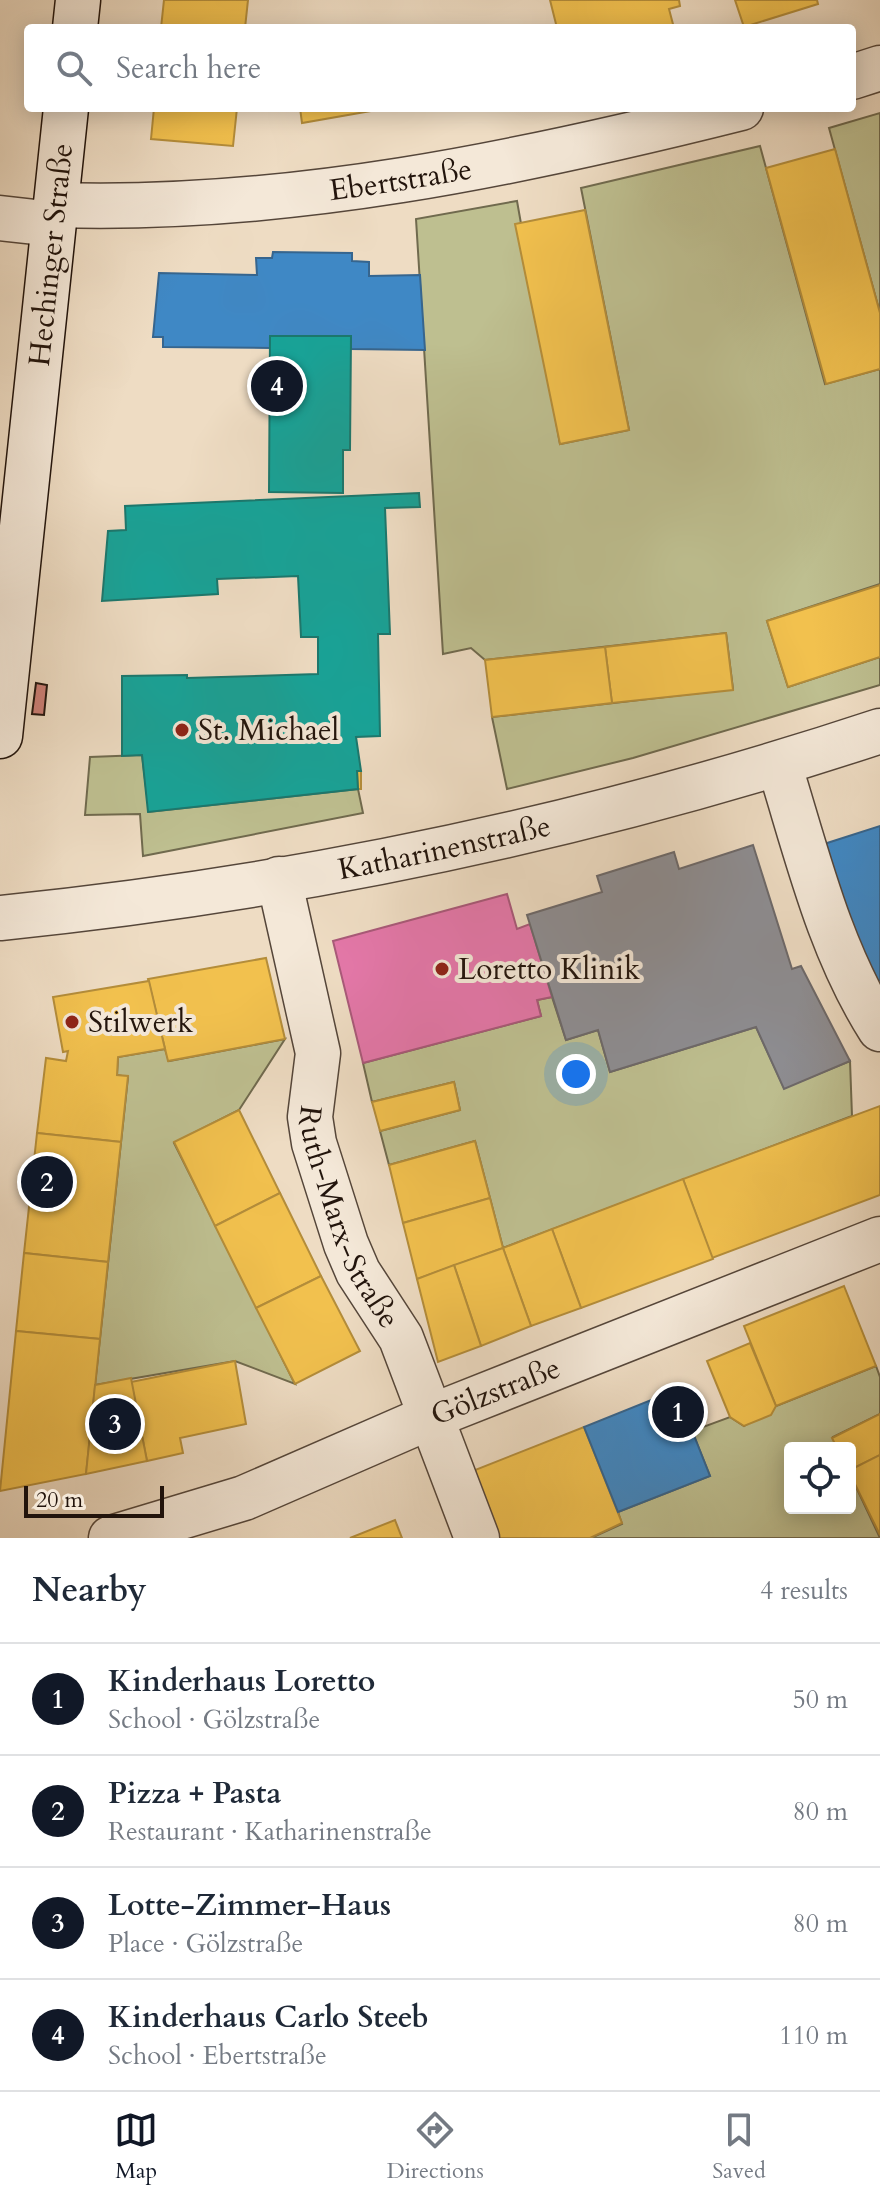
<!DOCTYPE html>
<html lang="en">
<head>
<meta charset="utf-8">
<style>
	body { margin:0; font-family:Cardo,serif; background:#f2f2f3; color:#1f2937 }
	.controls { position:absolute; right:24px; bottom:24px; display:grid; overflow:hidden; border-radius:8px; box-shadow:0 4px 20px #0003 }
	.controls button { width:72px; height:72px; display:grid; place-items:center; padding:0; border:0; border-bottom:2px solid #e0e1e3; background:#fff; color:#1f2937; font:40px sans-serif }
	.scale { position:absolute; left:24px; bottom:20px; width:140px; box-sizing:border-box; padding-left:8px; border:4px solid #22140c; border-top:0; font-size:22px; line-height:28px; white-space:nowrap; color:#22140c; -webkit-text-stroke:6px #f4e8d8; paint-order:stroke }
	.you { position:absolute; left:576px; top:1074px; width:28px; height:28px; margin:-20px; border:6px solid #fff; border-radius:50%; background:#1a73e8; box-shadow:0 0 0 12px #1a73e833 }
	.badge { display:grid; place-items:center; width:52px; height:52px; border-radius:50%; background:#111827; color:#fff; font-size:26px; font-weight:700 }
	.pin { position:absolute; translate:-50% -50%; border:4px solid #fff; box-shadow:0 2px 8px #0006 }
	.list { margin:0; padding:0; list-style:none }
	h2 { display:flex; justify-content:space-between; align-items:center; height:104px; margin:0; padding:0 32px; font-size:34px }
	h2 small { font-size:26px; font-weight:400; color:#747a83 }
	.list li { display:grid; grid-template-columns:52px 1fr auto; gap:24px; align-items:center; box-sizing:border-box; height:112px; padding:0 32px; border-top:2px solid #e0e1e3 }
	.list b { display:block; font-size:30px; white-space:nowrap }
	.list p { margin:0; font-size:26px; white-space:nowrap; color:#747a83 }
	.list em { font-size:26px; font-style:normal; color:#747a83 }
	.icon { flex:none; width:44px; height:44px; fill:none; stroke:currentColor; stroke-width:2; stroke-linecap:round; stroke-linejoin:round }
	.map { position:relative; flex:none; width:880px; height:1538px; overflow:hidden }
	.search { position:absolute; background:#fff; box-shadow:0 4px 20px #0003; left:24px; right:24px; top:24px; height:88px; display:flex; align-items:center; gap:20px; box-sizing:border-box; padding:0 28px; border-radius:8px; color:#747a83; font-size:30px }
	.sheet { height:552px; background:#fff }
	nav { display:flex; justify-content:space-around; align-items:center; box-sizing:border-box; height:112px; border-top:2px solid #e0e1e3; background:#fff; font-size:22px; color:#747a83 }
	nav a { display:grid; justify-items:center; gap:4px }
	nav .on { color:#111827 }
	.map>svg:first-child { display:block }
	.green { fill:#bebf90; stroke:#706a4e; stroke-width:2 }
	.homes { fill:#f2c14e; stroke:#b48d3a; stroke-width:2 }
	.schools { fill:#3f88c5; stroke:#36658e; stroke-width:2 }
	.health { fill:#e377a8; stroke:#a95979; stroke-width:2 }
	.public { fill:#17a398; stroke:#1a786e; stroke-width:2 }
	.industry { fill:#8d8d92; stroke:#6d696a; stroke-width:2 }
	.building { fill:#cd7f76; stroke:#22140c; stroke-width:2 }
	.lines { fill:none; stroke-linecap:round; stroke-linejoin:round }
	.street-casing { stroke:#55463a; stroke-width:47 }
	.secondary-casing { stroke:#22140c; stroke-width:47 }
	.street { stroke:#f4e8d8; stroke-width:44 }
	.secondary { stroke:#f4e8d8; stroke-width:44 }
	.poi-dot { fill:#8f2418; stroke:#f4e8d8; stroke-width:3 }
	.labels { text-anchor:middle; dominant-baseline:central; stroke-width:8; stroke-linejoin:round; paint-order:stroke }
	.street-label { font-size:30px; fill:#22140c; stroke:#f4e8d8 }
	.poi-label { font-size:30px; fill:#22140c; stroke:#f4e8d8; text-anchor:start }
</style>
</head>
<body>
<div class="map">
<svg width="880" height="1538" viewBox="0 0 880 1538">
	<rect width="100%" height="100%" fill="#eedcc3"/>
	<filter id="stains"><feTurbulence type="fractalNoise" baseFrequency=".0025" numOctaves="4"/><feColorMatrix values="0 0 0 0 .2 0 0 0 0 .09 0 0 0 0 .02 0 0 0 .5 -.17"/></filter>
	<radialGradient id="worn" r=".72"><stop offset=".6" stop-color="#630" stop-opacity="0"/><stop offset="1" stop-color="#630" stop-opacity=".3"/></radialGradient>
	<g class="green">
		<polygon points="880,113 880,313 829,128"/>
		<polygon points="760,146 825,384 880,369 880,584 767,621 788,687 880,657 880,685 633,758 507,789 492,717 733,689 726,633 485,660 471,648 443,654 416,219 517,201 560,444 629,430 581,188"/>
		<polygon points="142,755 149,812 358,789 363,813 143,856 140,814 85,815 90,757"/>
		<polygon points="552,997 566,1040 598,1030 610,1072 756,1027 784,1088 850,1061 852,1116 503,1248 475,1141 389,1165 380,1131 460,1110 454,1082 372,1102 363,1063 541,1016 537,1000"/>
		<polygon points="285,1039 239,1110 174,1143 295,1384 235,1361 95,1385 128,1077 117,1075 118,1057 165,1049 169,1061"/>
		<polygon points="876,1366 880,1377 880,1414 833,1437 837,1448 790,1448 790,1508 850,1508 850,1474 880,1538 591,1538 622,1524 618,1512 710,1476 692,1431 730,1417 744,1426 776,1406"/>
	</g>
	<g class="homes">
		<polygon points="164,0 248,0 245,28 161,28"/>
		<polygon points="550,0 679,0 680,6 669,9 674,28 557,28"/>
		<polygon points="735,0 817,0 818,4 744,27"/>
		<polygon points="154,108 237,108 233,146 151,139"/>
		<polygon points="300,108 388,108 302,123"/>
		<polygon points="835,149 880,313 880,369 826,384 766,168"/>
		<polygon points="585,210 629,430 560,444 515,224"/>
		<polygon points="880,585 880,657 788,687 767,621"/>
		<polygon points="726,633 733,690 612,703 605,647"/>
		<polygon points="605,647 612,703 492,717 485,660"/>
		<polygon points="357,771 361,771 361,789 358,789"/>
		<polygon points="266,958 285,1039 168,1061 148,979"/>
		<polygon points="149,981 165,1049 118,1057 117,1075 128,1076 121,1142 37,1133 46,1058 66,1061 68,1051 63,1052 53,997"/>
		<polygon points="454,1082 460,1110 380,1131 372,1102"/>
		<polygon points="880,1106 880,1195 712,1258 683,1179"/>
		<polygon points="239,1110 280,1193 215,1226 174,1142"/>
		<polygon points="37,1133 121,1142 108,1262 24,1253"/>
		<polygon points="475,1141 490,1198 403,1223 389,1165"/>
		<polygon points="683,1179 713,1259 581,1308 552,1229"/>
		<polygon points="280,1193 321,1276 256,1308 215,1226"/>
		<polygon points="490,1198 503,1248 417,1279 403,1223"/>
		<polygon points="552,1229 581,1308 531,1326 503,1248"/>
		<polygon points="503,1248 531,1326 481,1346 454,1265"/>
		<polygon points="24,1253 108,1262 100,1339 16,1331"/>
		<polygon points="454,1265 481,1346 438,1362 417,1279"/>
		<polygon points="321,1276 360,1351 295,1384 256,1308"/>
		<polygon points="844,1286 876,1366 776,1406 744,1326"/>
		<polygon points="16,1331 100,1339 86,1474 0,1491"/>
		<polygon points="750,1343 776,1406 771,1415 744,1426 730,1417 707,1361"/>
		<polygon points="235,1361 246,1424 180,1438 183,1453 147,1461 131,1382"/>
		<polygon points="131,1378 147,1461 86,1474 95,1385"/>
		<polygon points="880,1414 880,1455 850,1470 850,1448 837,1448 832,1438"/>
		<polygon points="584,1427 622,1523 590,1538 491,1538 465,1474"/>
		<polygon points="880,1455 880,1535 850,1474 850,1470"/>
		<polygon points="395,1520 402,1538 350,1538"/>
	</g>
	<g class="schools">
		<polygon points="273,252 352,253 352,261 369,262 369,276 420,275 425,350 351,349 351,336 270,336 270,348 163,347 163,337 153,337 159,273 257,275 256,258 272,258"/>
		<polygon points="880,826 880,980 866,985 821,845"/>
		<polygon points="676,1390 710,1476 618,1512 584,1427"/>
	</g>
	<polygon class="health" points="507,894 517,929 530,924 552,997 537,1000 541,1016 363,1063 333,941"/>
	<g class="public">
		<polygon points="270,336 351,336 350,450 343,450 343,493 269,492"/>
		<polygon points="419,493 420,507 385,508 390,634 378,634 380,736 356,737 361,771 357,771 358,789 148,812 142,755 122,756 122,676 187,675 187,678 318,674 318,637 301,637 298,576 217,579 218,594 102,601 108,531 126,530 125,506"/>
	</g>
	<polygon class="industry" points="753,845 792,969 801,966 850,1061 784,1089 756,1027 610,1072 598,1030 566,1040 527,915 602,892 597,876 674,852 679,869"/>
	<polygon class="building" points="36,683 47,685 44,715 32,714"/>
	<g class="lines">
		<defs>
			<g id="street">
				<polyline points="852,77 880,68"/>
				<path id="s1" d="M56,205C287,212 518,164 741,108"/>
				<polyline points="0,218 53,224"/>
				<path d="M779,764C807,854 829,949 880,1029"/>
				<path id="s2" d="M279,879L318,1053L310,1117L314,1143L346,1244L358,1272L401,1338L477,1538"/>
				<path id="s3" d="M0,918C298,888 596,825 880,731"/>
				<path id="s4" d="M111,1538L244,1498L430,1417L880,1239"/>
			</g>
			<g id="secondary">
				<polyline points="75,28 78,0"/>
				<path id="s5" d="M0,736L66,108"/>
			</g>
		</defs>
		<use href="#street" class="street-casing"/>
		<use href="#secondary" class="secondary-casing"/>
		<use href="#street" class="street"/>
		<use href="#secondary" class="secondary"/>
	</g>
	<g class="poi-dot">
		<circle cx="182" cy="730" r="8"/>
		<circle cx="442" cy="969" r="8"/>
		<circle cx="72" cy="1022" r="8"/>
	</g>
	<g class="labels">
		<g class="street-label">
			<text stroke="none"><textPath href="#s1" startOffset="346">Ebertstraße</textPath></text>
			<text stroke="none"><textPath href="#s5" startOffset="484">Hechinger Straße</textPath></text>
			<text stroke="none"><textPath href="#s3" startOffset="450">Katharinenstraße</textPath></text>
			<text stroke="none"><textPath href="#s2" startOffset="350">Ruth-Marx-Straße</textPath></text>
			<text stroke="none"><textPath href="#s4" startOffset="412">Gölzstraße</textPath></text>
		</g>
		<g class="poi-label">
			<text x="198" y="730">St. Michael</text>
			<text x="458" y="969">Loretto Klinik</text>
			<text x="88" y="1022">Stilwerk</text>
		</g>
	</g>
	<rect width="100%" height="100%" filter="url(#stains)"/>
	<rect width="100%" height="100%" fill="url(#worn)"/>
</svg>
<div class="controls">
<button><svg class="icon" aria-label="locate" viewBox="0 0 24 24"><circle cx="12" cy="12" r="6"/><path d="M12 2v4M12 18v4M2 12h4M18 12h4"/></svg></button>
</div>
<div class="scale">20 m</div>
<div class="you"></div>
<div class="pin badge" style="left:678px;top:1412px">1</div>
<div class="pin badge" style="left:47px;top:1182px">2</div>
<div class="pin badge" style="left:115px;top:1424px">3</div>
<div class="pin badge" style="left:277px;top:386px">4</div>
<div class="search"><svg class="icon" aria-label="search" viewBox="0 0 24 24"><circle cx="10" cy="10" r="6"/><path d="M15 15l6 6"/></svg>Search here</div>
</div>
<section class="sheet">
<h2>Nearby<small>4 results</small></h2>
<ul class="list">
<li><span class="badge">1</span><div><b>Kinderhaus Loretto</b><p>School · Gölzstraße</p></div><em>50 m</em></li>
<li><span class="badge">2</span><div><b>Pizza + Pasta</b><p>Restaurant · Katharinenstraße</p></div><em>80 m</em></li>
<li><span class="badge">3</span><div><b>Lotte-Zimmer-Haus</b><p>Place · Gölzstraße</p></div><em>80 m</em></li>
<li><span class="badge">4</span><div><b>Kinderhaus Carlo Steeb</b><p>School · Ebertstraße</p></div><em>110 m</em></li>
</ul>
</section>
<nav>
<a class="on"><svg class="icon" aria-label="map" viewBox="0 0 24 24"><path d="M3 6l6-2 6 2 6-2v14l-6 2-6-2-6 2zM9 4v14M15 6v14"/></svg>Map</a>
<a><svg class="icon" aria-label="directions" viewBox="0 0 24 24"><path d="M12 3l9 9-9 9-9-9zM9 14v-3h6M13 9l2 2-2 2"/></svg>Directions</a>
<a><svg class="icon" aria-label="saved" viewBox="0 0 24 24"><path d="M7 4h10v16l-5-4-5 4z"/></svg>Saved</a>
</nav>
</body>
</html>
